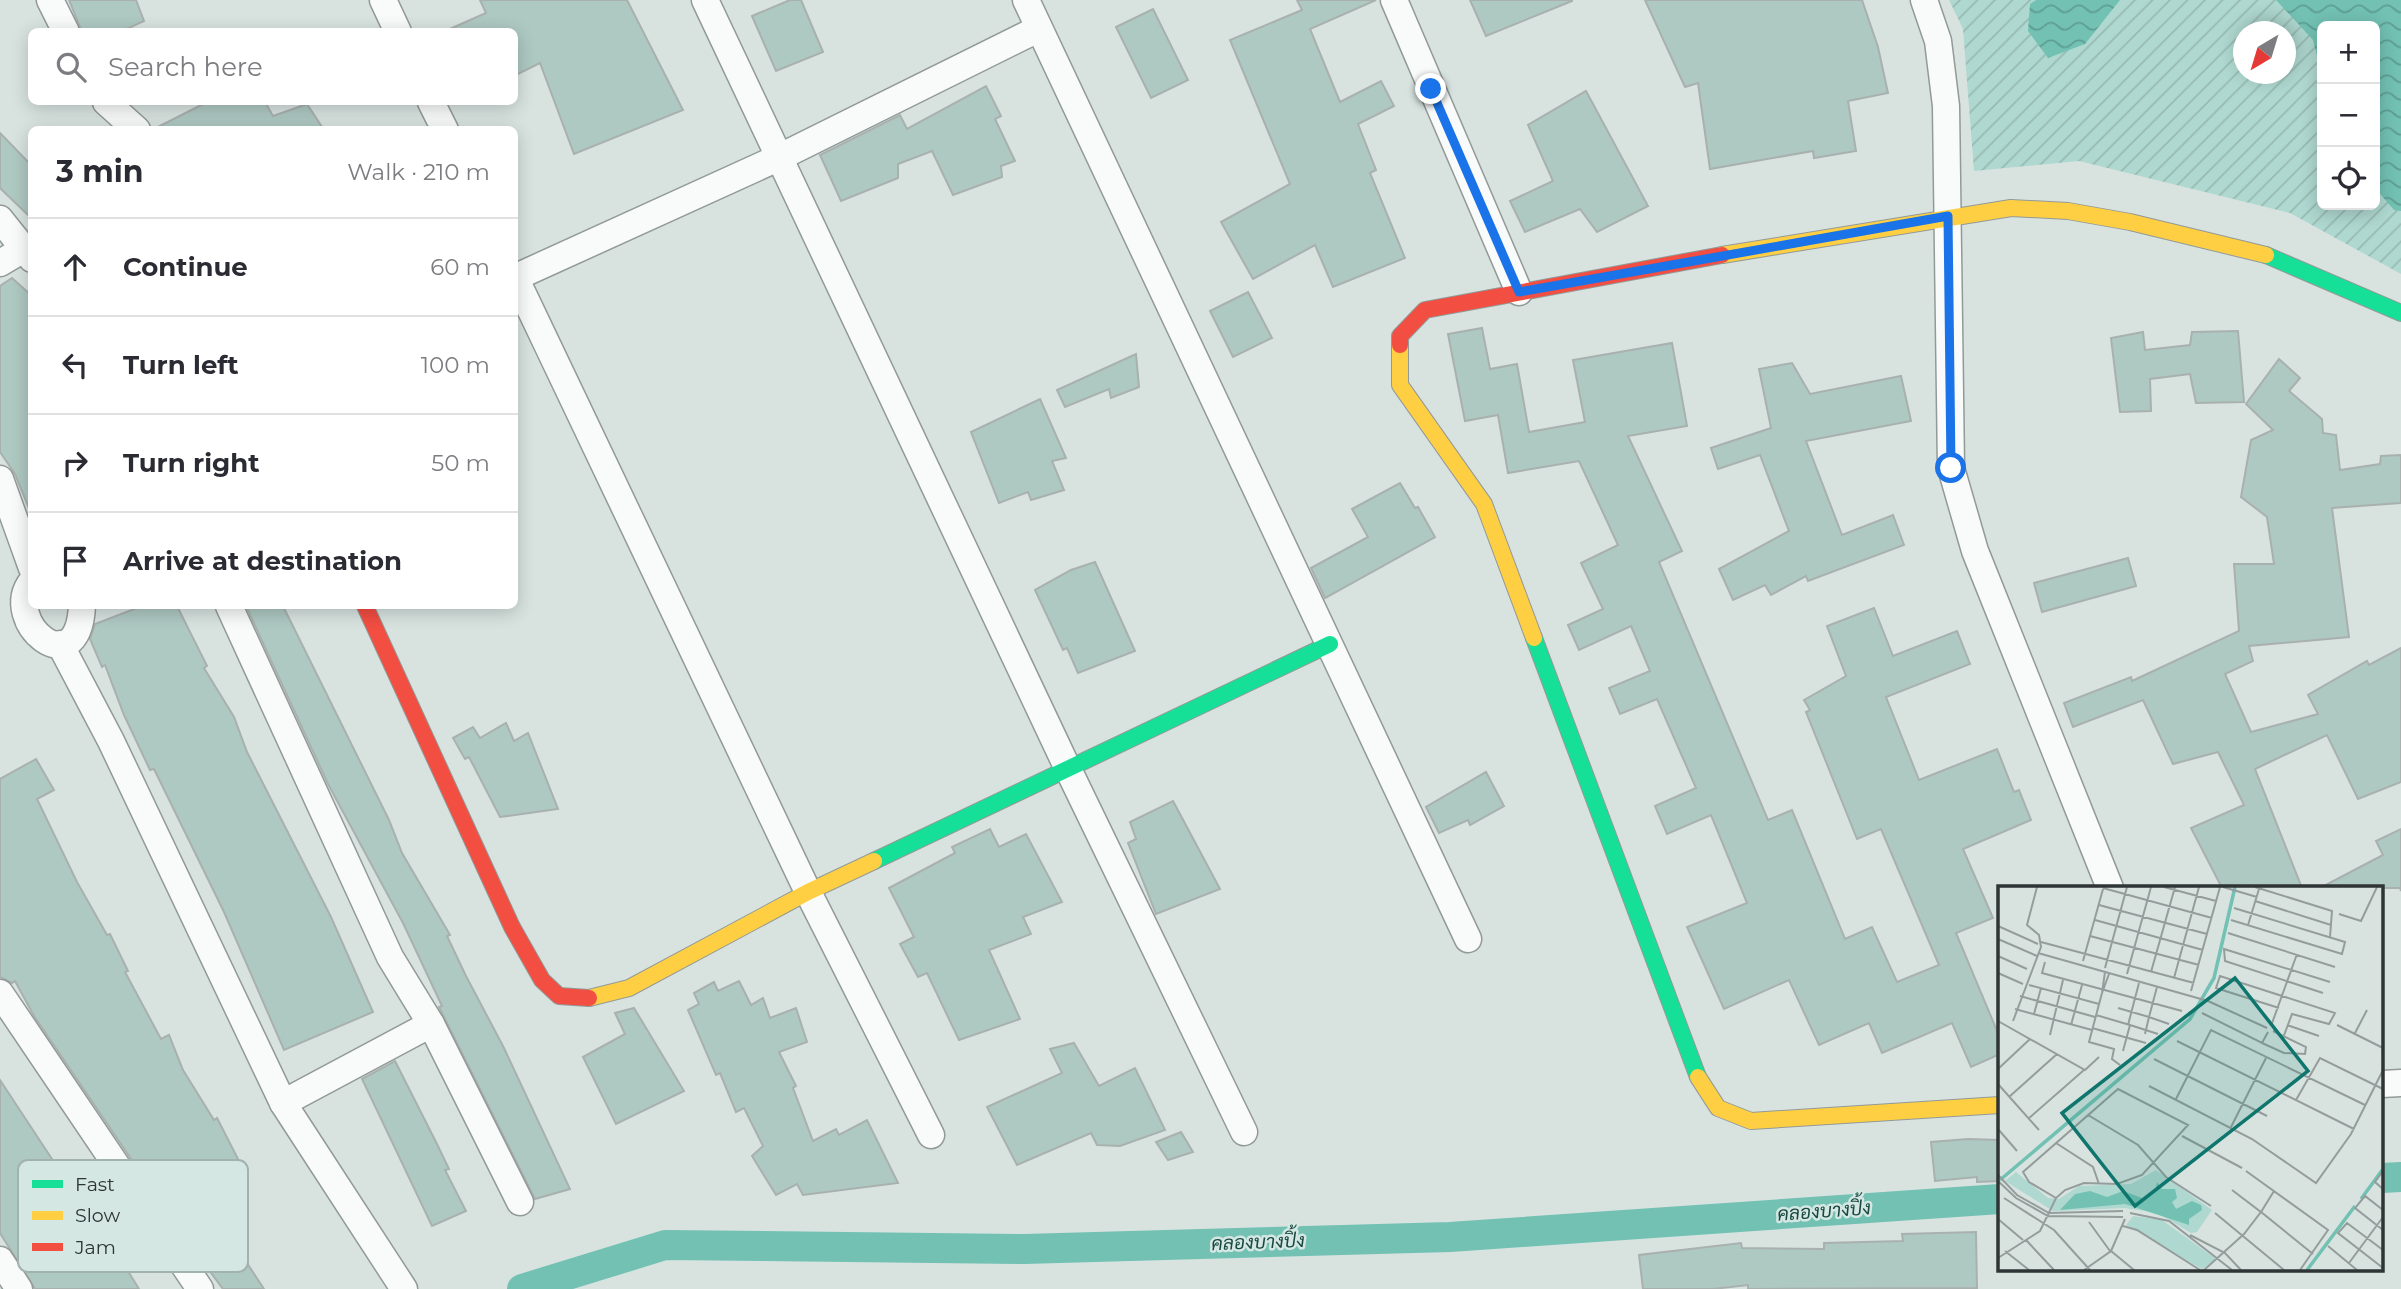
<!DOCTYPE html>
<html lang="en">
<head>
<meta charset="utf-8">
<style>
	body { margin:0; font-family:Montserrat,Sarabun,sans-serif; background:#f7f7f7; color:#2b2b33 }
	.controls { position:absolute; right:21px; top:21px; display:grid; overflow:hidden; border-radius:10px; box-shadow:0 4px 18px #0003 }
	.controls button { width:63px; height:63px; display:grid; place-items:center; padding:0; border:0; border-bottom:2px solid #e1e1e2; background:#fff; color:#2b2b33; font:35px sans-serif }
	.compass { position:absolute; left:2233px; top:21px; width:63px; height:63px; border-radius:50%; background:#fff; box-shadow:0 4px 18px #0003; rotate:218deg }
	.stop { position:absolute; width:21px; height:21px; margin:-16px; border:5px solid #1a73e8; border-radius:50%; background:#fff }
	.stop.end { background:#1a73e8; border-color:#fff; box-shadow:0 2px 7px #0008 }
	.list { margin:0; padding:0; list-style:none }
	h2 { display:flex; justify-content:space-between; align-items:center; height:91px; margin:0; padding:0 28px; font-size:30px }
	h2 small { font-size:23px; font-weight:400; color:#7c7c81 }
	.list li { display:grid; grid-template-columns:46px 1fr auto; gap:21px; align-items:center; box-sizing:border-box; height:98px; padding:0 28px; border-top:2px solid #e1e1e2 }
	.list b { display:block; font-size:26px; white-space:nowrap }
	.list em { font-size:23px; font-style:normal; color:#7c7c81 }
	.icon { flex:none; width:38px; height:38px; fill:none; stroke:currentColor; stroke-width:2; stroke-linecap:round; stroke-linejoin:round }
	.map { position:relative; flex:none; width:2401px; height:1289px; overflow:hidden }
	.search { position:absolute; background:#fff; box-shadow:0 4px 18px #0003; left:28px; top:28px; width:490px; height:77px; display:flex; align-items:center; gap:18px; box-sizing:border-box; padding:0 24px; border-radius:10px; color:#7c7c81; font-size:26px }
	.panel { position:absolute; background:#fff; box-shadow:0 4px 18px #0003; left:28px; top:126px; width:490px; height:483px; border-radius:10px }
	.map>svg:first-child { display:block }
	.garden { fill:url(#garden-furrows); fill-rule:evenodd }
	.water { fill:url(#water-waves) }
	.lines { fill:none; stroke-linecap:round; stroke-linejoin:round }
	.canal { stroke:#72c1b3; stroke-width:30 }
	.building { fill:#aec8c2; stroke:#a9b1af; stroke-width:2 }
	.street-casing { stroke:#929a98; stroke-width:29 }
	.fast-casing { stroke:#929a98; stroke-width:18 }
	.slow-casing { stroke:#929a98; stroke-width:18 }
	.jam-casing { stroke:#929a98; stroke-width:18 }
	.street { stroke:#f9fbfa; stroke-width:26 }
	.fast { stroke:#16e098; stroke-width:16 }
	.slow { stroke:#ffcf43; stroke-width:16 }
	.jam { stroke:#f24e42; stroke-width:16 }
	.route { stroke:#1a73e8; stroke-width:9 }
	.labels { text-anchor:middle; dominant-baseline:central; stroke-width:5; stroke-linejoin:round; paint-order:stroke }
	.water-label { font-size:19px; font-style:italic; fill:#194840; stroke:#d4e7e3 }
	.inset-river { fill:none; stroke:#72c1b3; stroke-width:3.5 }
	.inset-road { fill:none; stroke:#949d9b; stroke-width:2 }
	.view { fill:#0f766e; fill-opacity:0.15; stroke:#0f766e; stroke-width:3.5 }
	.inset-edge { fill:none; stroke:#2e3534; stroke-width:3.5 }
	.key { fill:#d4e7e3; stroke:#a2b2ae; stroke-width:2 }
	.key-label { font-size:19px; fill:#2e3534 }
</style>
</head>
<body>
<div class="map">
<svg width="2401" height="1289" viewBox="0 0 2401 1289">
	<defs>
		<pattern id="garden-furrows" width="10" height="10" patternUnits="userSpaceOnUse" patternTransform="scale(1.75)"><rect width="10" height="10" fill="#afd8d0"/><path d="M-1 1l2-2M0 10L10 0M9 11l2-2" fill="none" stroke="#97bab3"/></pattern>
		<pattern id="water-waves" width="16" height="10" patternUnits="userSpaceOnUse" patternTransform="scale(1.75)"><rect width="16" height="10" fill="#72c1b3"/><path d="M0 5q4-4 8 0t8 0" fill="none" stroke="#5e9e92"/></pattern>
	</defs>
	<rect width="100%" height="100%" fill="#d8e3e0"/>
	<path class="garden" d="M1949,0H2401V274L2290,213L2079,161L1974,171L1963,29ZM2322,26H2375V205H2322ZM2244,32H2286V74H2244Z"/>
	<g class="water">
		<polygon points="2036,0 2120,0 2085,44 2048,58 2028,31 2030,4"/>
		<polygon points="2276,0 2401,0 2401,211 2394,210 2375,188 2375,26 2322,26 2322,75 2313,40"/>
	</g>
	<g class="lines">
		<g class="canal">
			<polyline points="2382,1178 2401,1177"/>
			<polyline points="522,1289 665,1245 1024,1249 1450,1237 2000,1199"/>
		</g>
	</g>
	<g class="building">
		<polygon points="69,0 136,0 144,21 120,32 82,32"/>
		<polygon points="480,0 627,0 683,110 574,154 540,63 514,76 514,32 443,32 486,13"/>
		<polygon points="790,0 801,0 823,52 776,71 752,16"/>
		<polygon points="1297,0 1376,0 1310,29 1340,102 1381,81 1394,106 1358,124 1376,170 1370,173 1405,258 1333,287 1315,245 1253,279 1221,222 1290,184 1230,40 1302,10"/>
		<polygon points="1470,0 1572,0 1572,1 1486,36"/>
		<polygon points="1645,0 1862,0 1878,47 1888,93 1848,101 1856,151 1814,158 1813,151 1710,169 1698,83 1685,87"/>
		<polygon points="1153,9 1188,80 1151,98 1116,27"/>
		<polygon points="986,86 1001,116 995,119 1015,161 1001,166 1002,177 953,195 932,151 898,164 898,178 841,201 820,155 900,115 907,129"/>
		<polygon points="1586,91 1648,206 1597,232 1580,209 1525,232 1510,201 1553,181 1528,125"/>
		<polygon points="207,102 265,102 273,116 307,104 324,130 152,130"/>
		<polygon points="0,133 32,166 32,219 0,188"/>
		<polygon points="12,278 32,296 32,516 15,474 0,452 0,286"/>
		<polygon points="1248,292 1272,338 1233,357 1210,311"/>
		<polygon points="1482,328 1490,369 1517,364 1529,432 1585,422 1573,360 1672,343 1687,426 1628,436 1682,551 1659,562 1768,820 1792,810 1845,939 1872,927 1897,982 1939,965 1881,829 1857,839 1806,712 1810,710 1804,700 1846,676 1827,626 1874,608 1893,656 1957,631 1970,664 1886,697 1919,780 1997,749 2014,792 2019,790 2031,820 1963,849 1993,918 1956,933 2000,1038 2000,1054 1971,1067 1952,1023 1882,1053 1869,1023 1819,1045 1789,980 1724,1009 1687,927 1747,903 1711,815 1667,834 1655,806 1696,788 1657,699 1620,714 1609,688 1650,671 1631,626 1579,650 1568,625 1603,609 1581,563 1618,545 1579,461 1508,473 1498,415 1465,421 1448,334"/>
		<polygon points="2238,331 2244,402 2196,403 2190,374 2150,379 2151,411 2120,412 2111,338 2143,332 2145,350 2190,345 2192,332"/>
		<polygon points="1136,354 1139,387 1111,398 1109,389 1065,407 1057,390"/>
		<polygon points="2279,359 2300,378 2289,391 2322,419 2323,433 2336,435 2340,470 2380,464 2381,456 2401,455 2401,503 2332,508 2349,637 2249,646 2253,661 2225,674 2251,732 2318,714 2308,695 2367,661 2369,665 2401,648 2401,782 2358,799 2327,735 2255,769 2302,888 2222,888 2191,828 2244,805 2218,752 2173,764 2143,700 2073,727 2064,703 2131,677 2132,681 2239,631 2234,564 2274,564 2267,517 2241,497 2251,440 2273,430 2246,404"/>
		<polygon points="1792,363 1810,394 1901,376 1911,421 1806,441 1842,535 1893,515 1904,545 1808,581 1806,576 1771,595 1765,585 1733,600 1719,569 1789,531 1760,455 1718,469 1711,448 1771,428 1759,369"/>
		<polygon points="1040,399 1066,458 1052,461 1064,490 1031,500 1028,492 999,503 971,432"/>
		<polygon points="1400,483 1415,508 1418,507 1435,537 1325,598 1311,568 1368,537 1352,509"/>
		<polygon points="2128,558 2136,586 2042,612 2034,583"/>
		<polygon points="1095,562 1135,651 1078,673 1067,648 1063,650 1035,590 1071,570"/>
		<polygon points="142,606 177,606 207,666 204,668 234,717 247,752 331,917 373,1012 284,1050 224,912 154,769 150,770 124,715 105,665 102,667 90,639 95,624"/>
		<polygon points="246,606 283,606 389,820 402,853 450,935 447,936 466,976 503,1046 570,1189 535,1199 439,1007 442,1006 403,923 328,784"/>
		<polygon points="506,723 514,741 528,733 558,809 500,817 469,757 465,759 453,738 473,727 480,738"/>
		<polygon points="36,759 54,790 37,799 77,882 107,935 110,934 128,971 125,972 161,1039 169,1035 183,1070 214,1120 217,1118 239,1161 192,1179 264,1289 223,1289 182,1234 34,1016 15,981 12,983 0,977 0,779"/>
		<polygon points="1486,772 1504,806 1470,825 1468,820 1439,833 1426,807"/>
		<polygon points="1173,801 1220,889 1156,914 1128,843 1136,839 1130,822"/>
		<polygon points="990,829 999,847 1026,834 1062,902 1023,917 1031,934 989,950 1020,1019 959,1040 927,973 918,977 900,944 914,937 889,888 955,853 952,847"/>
		<polygon points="2401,829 2401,891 2400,888 2320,888 2383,855 2376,841"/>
		<polygon points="739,981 751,1005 763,998 770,1018 796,1008 807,1042 779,1052 796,1086 793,1088 813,1141 836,1129 839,1135 867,1120 898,1183 803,1195 797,1184 776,1195 752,1156 763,1146 744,1108 736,1112 720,1073 716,1075 688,1010 699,1004 694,993 714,982 718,991"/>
		<polygon points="634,1008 684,1091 616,1124 583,1057 625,1034 615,1013"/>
		<polygon points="1074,1043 1099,1086 1135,1068 1165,1130 1120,1146 1097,1145 1091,1133 1017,1165 987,1107 1062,1073 1050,1049"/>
		<polygon points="395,1061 437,1144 449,1169 445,1170 466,1211 432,1226 362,1079"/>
		<polygon points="0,1080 79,1200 83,1198 139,1289 35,1289 0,1233"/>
		<polygon points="1181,1132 1193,1152 1168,1160 1156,1142"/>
		<polygon points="1968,1139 2000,1140 2000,1181 1977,1182 1977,1177 1935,1181 1931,1142"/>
		<polygon points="1976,1232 1977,1288 1748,1289 1748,1285 1713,1289 1643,1289 1639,1255 1741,1243 1742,1248 1824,1249 1824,1243 1903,1241 1902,1234"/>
	</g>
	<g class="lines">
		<defs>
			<g id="street">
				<polyline points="50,0 66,32"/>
				<polyline points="383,0 398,32"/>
				<polyline points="705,0 1068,769 1244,1132"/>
				<polyline points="1026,0 1468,939"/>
				<polyline points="1394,0 1519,292"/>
				<polyline points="1924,0 1938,41 1946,106 1951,468 1975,551 2110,888"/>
				<polyline points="106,102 137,130"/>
				<polyline points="431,102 445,130"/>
				<polyline points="0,219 32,259"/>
				<polyline points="0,263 22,250"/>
				<polyline points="514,275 808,892 931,1135"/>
				<polyline points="514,278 778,158 1038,29"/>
				<polyline points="0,479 32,568"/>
				<path d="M32,581C0,621 78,688 82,606"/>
				<polyline points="229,606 390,957 431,1024 520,1202"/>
				<polyline points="60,644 111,741 283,1103 404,1289"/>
				<polyline points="0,993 200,1289"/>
				<polyline points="2382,1084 2401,1083"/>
				<polyline points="283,1103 431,1024"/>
				<polyline points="0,1260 19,1289"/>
			</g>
			<g id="fast">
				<polyline points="2266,255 2401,313"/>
				<polyline points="1534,638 1698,1077"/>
				<polyline points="874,861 1330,644"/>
			</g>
			<g id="slow">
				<polyline points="1722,255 2011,208 2068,211 2130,222 2266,255"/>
				<polyline points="1400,345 1400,385 1484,504 1534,638"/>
				<polyline points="589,998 629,988 808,892 874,861"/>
				<polyline points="1698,1077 1718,1108 1751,1121 2000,1105"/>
			</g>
			<g id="jam">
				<polyline points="1400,345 1400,336 1425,310 1722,255"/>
				<polyline points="365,606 512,927 542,980 559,996 589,998"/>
			</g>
		</defs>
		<use href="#street" class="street-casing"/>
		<use href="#fast" class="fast-casing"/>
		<use href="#slow" class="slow-casing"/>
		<use href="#jam" class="jam-casing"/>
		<use href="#street" class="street"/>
		<use href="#fast" class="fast"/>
		<use href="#slow" class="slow"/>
		<use href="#jam" class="jam"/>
	</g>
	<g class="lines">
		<polyline class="route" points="1431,89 1519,292 1948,216 1951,468"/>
	</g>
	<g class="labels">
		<g class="water-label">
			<text transform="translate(1824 1211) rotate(-4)">คลองบางปิ้ง</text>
			<text transform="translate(1258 1242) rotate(-2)">คลองบางปิ้ง</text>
		</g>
	</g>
	<g transform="translate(1998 886)">
		<rect width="385" height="385" fill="#d8e3e0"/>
		<path d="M158,284L214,324L199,346L193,347L160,327L127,322L55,325L7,295L18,286L50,312L61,313L81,300L133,298ZM135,330L164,334L218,373L204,383L128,339Z" fill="#afd8d0"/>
		<path d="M159,296L164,303H177L179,312L174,316L178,323L194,315L203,319L204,324L191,333V339L127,318L62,324L77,308L92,305L109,311L125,305L147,313L157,306Z" fill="#72c1b3"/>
		<path class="inset-river" d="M2,294L192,133L216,92L237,1M363,313L385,283M309,384L357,320"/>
		<path class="inset-road" d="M166,1L218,15M225,1L259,11M257,1L334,25L332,51M105,2L214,32M257,15L333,39M101,19L209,48M341,28L363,35L379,1M97,34L205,64M233,34L344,68L347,56L236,22M250,39L261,3M0,40L40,58M230,47L337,81M92,50L201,79M0,53L39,70M43,56L196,97M114,56L129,1M40,67L210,115L269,142M0,70L29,83M85,75L105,3M47,76L44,87L184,125M107,82L114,56M107,86L104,107L111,88M153,86L177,1M0,87L25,98M129,88L153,1M176,92L201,1M31,99L101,118M193,105L222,1M104,107L91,156L116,163L114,173L122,179M325,107L227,75L226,63L332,96M22,110L97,131M120,122L151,131L159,101M281,122L218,102L222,90L337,127L331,138L294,128L285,152M17,123L94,144M204,127L264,157L270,146M36,128L43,102M98,129L132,139L125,165M0,135L87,184L101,171M15,135L43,61L41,49L29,39L39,1M73,139L84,99M130,139L141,97M132,139L160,148M289,139L321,150M339,139L385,162M273,140L299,68M94,142L148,157M357,147L369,124M147,148L151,131L171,138M52,149L65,94M179,155L356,243M264,157L286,167L307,168L308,161L275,145M156,173L269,230M0,183L32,153M0,198L41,244M151,200L254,253L318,297L353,248L385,184M11,211L59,168M178,213L213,144L367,219M298,214L322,172L385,203M90,229L140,259L168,291L213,320M30,233L86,184M233,241L268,172M0,243L19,265M184,250L244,282M58,257L95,281L101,298M248,285L330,344L302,384M385,285L377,296L385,303M0,289L19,309L51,327L125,325M0,295L18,312L50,330L125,331M234,304L263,326L276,305M6,312L56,344L92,384M385,324L367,310L357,322L385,344M132,327L171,335L234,384M217,327L286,384M0,333L25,354M91,336L112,365M125,340L139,344L202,384M192,349L227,367L243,384M28,354L56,384M330,360L359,384M385,364L349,337L340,347L385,382M7,365L31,384M113,365L136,384M0,372L42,345L58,312L67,304L86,297L119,298L144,289L190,239L120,203L25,286L31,296L58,312M351,377L385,331M86,384L113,365L127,333M206,384L246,348L263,326L315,368"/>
		<path class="view" d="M237,92L310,185L137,320L64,227Z"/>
		<rect width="385" height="385" class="inset-edge"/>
	</g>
	<rect x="18" y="1160" width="230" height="112" rx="10" class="key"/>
	<rect x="32" y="1180" width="31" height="8" fill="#16e098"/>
	<rect x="32" y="1211" width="31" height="9" fill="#ffcf43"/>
	<rect x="32" y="1243" width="31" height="8" fill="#f24e42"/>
	<g class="key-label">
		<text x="75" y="1191">Fast</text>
		<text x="75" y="1222">Slow</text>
		<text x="75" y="1254">Jam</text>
	</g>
</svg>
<div class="controls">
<button>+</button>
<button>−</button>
<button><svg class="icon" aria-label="locate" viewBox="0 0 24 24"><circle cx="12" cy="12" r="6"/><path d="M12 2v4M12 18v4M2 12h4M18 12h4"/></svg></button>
</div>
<svg class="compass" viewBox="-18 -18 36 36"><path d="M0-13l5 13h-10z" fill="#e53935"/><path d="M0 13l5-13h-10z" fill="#7c7c81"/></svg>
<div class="stop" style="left:1951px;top:468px"></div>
<div class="stop end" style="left:1431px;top:89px"></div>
<div class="search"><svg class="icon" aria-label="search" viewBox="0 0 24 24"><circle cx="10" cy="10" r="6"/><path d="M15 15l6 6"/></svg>Search here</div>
<section class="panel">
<h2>3 min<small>Walk · 210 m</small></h2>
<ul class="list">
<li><svg class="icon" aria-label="ahead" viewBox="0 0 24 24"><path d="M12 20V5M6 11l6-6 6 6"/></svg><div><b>Continue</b></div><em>60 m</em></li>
<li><svg class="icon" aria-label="left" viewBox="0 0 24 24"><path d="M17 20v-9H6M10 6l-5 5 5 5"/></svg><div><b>Turn left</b></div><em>100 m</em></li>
<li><svg class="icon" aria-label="right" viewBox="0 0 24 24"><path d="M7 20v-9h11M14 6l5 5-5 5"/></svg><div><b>Turn right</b></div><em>50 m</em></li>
<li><svg class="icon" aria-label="arrive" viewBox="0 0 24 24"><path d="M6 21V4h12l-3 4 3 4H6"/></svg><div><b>Arrive at destination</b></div></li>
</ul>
</section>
</div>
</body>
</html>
